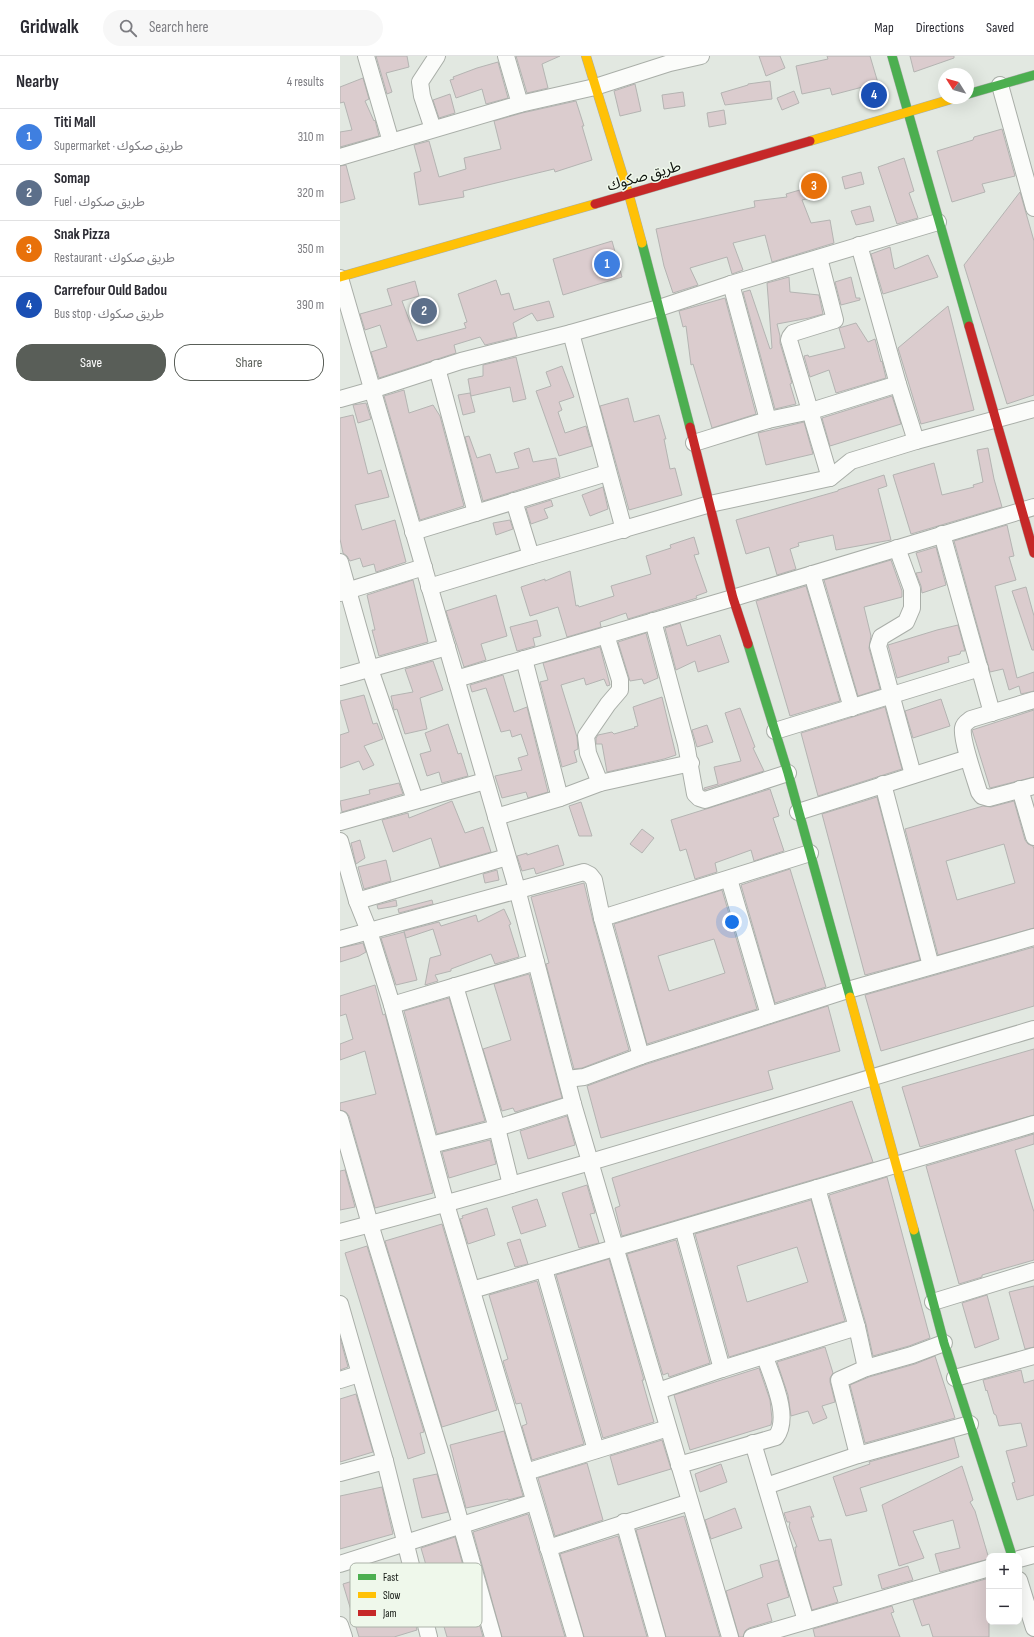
<!DOCTYPE html>
<html lang="en">
<head>
<meta charset="utf-8">
<style>
	body { margin:0; font-family:"Sofia Sans Condensed","Noto Sans Arabic",sans-serif; background:#f7f7f7; color:#2b2b33 }
	.controls { position:absolute; right:12px; bottom:12px; display:grid; overflow:hidden; border-radius:8px; box-shadow:0 4px 16px #0002 }
	.controls button { width:36px; height:36px; display:grid; place-items:center; padding:0; border:0; border-bottom:1px solid #e1e1e2; background:#fff; color:#2b2b33; font:20px sans-serif }
	.compass { position:absolute; left:598px; top:12px; width:36px; height:36px; border-radius:50%; background:#fff; box-shadow:0 4px 16px #0002; rotate:307deg }
	.you { position:absolute; left:392px; top:866px; width:14px; height:14px; margin:-10px; border:3px solid #fff; border-radius:50%; background:#1a73e8; box-shadow:0 0 0 6px #1a73e833 }
	.badge { display:grid; place-items:center; width:26px; height:26px; border-radius:50%; background:#595e58; color:#fff; font-size:13px; font-weight:700 }
	.pin { position:absolute; translate:-50% -50%; border:2px solid #fff; box-shadow:0 1px 4px #0006 }
	.list { margin:0; padding:0; list-style:none }
	h2 { display:flex; justify-content:space-between; align-items:center; height:52px; margin:0; padding:0 16px; font-size:17px }
	h2 small { font-size:13px; font-weight:400; color:#7c7c81 }
	.list li { display:grid; grid-template-columns:26px 1fr auto; gap:12px; align-items:center; box-sizing:border-box; height:56px; padding:0 16px; border-top:1px solid #e1e1e2 }
	.list b { display:block; font-size:15px; white-space:nowrap }
	.list p { margin:0; font-size:13px; white-space:nowrap; color:#7c7c81 }
	.list em { font-size:13px; font-style:normal; color:#7c7c81 }
	.actions { display:flex; gap:8px; padding:12px 16px }
	.actions a { flex:1; padding:9px 0; border:1px solid #595e58; border-radius:16px; text-align:center; font-size:14px; color:#595e58 }
	.actions .main { background:#595e58; color:#fff }
	.icon { flex:none; width:22px; height:22px; fill:none; stroke:currentColor; stroke-width:2; stroke-linecap:round; stroke-linejoin:round }
	.map { position:relative; flex:none; width:694px; height:1581px; overflow:hidden }
	header { display:flex; align-items:center; gap:24px; box-sizing:border-box; height:56px; padding:0 20px; background:#fff; border-bottom:1px solid #e1e1e2 }
	header strong { font-size:19px }
	nav { display:flex; gap:22px; margin-inline-start:auto; font-size:14px }
	.search { width:280px; height:36px; background:#f7f7f7; display:flex; align-items:center; gap:10px; box-sizing:border-box; padding:0 14px; border-radius:22px; color:#7c7c81; font-size:15px }
	main { display:flex }
	aside { flex:1; background:#fff }
	.map>svg:first-child { display:block }
	.building { fill:#dbccce; stroke:#b4b4b2; fill-rule:evenodd }
	.lines { fill:none; stroke-linecap:round; stroke-linejoin:round }
	.street-casing { stroke:#a9aea8; stroke-width:18 }
	.fast-casing { stroke:#a9aea8; stroke-width:10 }
	.slow-casing { stroke:#a9aea8; stroke-width:10 }
	.jam-casing { stroke:#a9aea8; stroke-width:10 }
	.street { stroke:#fbfcfa; stroke-width:16 }
	.fast { stroke:#4caf50; stroke-width:9 }
	.slow { stroke:#ffc107; stroke-width:9 }
	.jam { stroke:#c62828; stroke-width:9 }
	.labels { text-anchor:middle; dominant-baseline:central; stroke-width:3; stroke-linejoin:round; paint-order:stroke }
	.street-label { font-size:15px; fill:#0f130e; stroke:#eff8eb }
	.key { fill:#eff8eb; stroke:#acb3a9; stroke-width:1 }
	.key-label { font-size:11px; fill:#0f130e }
</style>
</head>
<body>
<header>
<strong>Gridwalk</strong>
<div class="search"><svg class="icon" aria-label="search" viewBox="0 0 24 24"><circle cx="10" cy="10" r="6"/><path d="M15 15l6 6"/></svg>Search here</div>
<nav><a>Map</a><a>Directions</a><a>Saved</a></nav>
</header>
<main>
<aside>
<h2>Nearby<small>4 results</small></h2>
<ul class="list">
<li><span class="badge" style="background:#3f7fe0">1</span><div><b>Titi Mall</b><p>Supermarket · طريق صكوك</p></div><em>310 m</em></li>
<li><span class="badge" style="background:#5c6f8a">2</span><div><b>Somap</b><p>Fuel · طريق صكوك</p></div><em>320 m</em></li>
<li><span class="badge" style="background:#e8710a">3</span><div><b>Snak Pizza</b><p>Restaurant · طريق صكوك</p></div><em>350 m</em></li>
<li><span class="badge" style="background:#1a4fb4">4</span><div><b>Carrefour Ould Badou</b><p>Bus stop · طريق صكوك</p></div><em>390 m</em></li>
</ul>
<div class="actions"><a class="main">Save</a><a>Share</a></div>
</aside>
<div class="map">
<svg width="694" height="1581" viewBox="0 0 694 1581">
	<rect width="100%" height="100%" fill="#e2e8e1"/>
	<g class="building">
		<polygon points="36,0 67,0 69,11 46,17 52,36 47,38"/>
		<polygon points="176,0 220,0 202,8 208,32 187,37"/>
		<polygon points="419,0 440,0 445,12 426,20"/>
		<polygon points="487,0 530,0 538,27 492,39 490,32 462,38 456,10 488,3"/>
		<polygon points="570,0 614,0 614,2 574,16"/>
		<polygon points="158,6 168,42 146,48 142,33 116,42 110,24 114,23 113,21 137,12"/>
		<polygon points="23,22 29,43 25,45 34,65 35,64 39,80 0,91 0,76 12,74 4,46 0,47 0,31"/>
		<polygon points="430,25 432,43 385,49 381,37 408,29 408,28"/>
		<polygon points="295,28 301,55 280,60 274,35"/>
		<polygon points="454,35 459,47 442,54 437,42"/>
		<polygon points="343,36 345,50 324,53 322,39"/>
		<polygon points="110,38 115,57 99,62 93,44"/>
		<polygon points="236,45 244,70 242,70 252,104 215,116 214,113 123,135 124,141 79,149 74,117 81,115 74,89 89,85 99,121 126,113 124,102 161,93 154,65 182,57"/>
		<polygon points="384,54 386,68 369,71 367,57"/>
		<polygon points="662,73 675,120 642,128 645,136 612,146 597,95 633,84 634,81"/>
		<polygon points="564,102 574,135 569,137 578,162 557,168 538,111"/>
		<polygon points="6,109 15,143 0,147 0,110"/>
		<polygon points="521,116 524,128 505,133 502,121"/>
		<polygon points="484,127 486,138 462,144 471,167 490,164 494,187 432,206 425,179 393,187 403,214 392,218 387,201 350,212 358,229 333,237 324,210 316,173 415,151 414,145 447,141 446,138"/>
		<polygon points="680,136 694,185 694,339 667,348 624,209"/>
		<polygon points="530,150 534,165 516,169 511,155"/>
		<polygon points="272,185 282,221 223,239 213,203"/>
		<polygon points="550,191 554,212 555,213 588,199 598,221 543,238 531,198"/>
		<polygon points="449,221 450,236 479,239 483,258 469,262 437,268 440,280 440,287 452,327 450,328 456,348 435,353 403,236 410,234 430,293 432,292 427,227"/>
		<polygon points="511,221 516,242 520,242 520,244 501,249 495,226"/>
		<polygon points="156,224 161,239 169,237 174,254 209,245 214,261 197,265 192,257 173,267 177,281 145,289 140,281 114,289 116,297 39,322 31,296 47,291 40,269 25,274 20,258 52,249 47,233 75,225 79,240 62,245 77,285 126,272 124,267 127,266 118,238"/>
		<polygon points="385,242 416,358 372,372 353,308 351,309 346,270 343,271 339,255"/>
		<polygon points="608,250 634,354 581,368 558,292"/>
		<polygon points="516,267 528,286 535,283 541,306 542,305 546,322 496,337 489,314 470,321 464,300 468,299 469,301 505,292 499,272"/>
		<polygon points="176,301 186,343 173,346 170,331 131,340 128,323 143,320 143,309"/>
		<polygon points="222,310 234,341 219,346 222,354 218,356 225,377 246,370 252,390 219,400 196,335 211,330 206,316"/>
		<polygon points="64,334 69,357 93,349 100,360 124,450 80,464 44,340"/>
		<polygon points="130,337 135,356 123,359 118,339"/>
		<polygon points="552,340 561,368 490,390 482,362"/>
		<polygon points="288,342 294,366 319,359 326,383 324,383 330,413 335,412 342,439 289,454 260,350"/>
		<polygon points="26,347 31,363 18,367 13,349"/>
		<polygon points="13,359 28,418 41,414 49,441 15,449 22,474 55,464 66,506 36,516 34,508 23,511 20,502 10,505 7,500 3,497 0,483 0,362"/>
		<polygon points="464,366 473,398 426,409 418,377"/>
		<polygon points="129,380 137,402 150,398 156,417 179,412 174,397 189,392 193,406 216,402 220,421 143,445 125,381"/>
		<polygon points="648,392 654,423 662,451 571,478 553,419 594,407 602,439 634,431 633,429 643,426 637,394"/>
		<polygon points="544,419 547,430 538,433 551,484 496,494 493,479 458,487 459,490 450,493 456,513 437,519 429,491 406,498 396,464 498,435 498,434"/>
		<polygon points="263,431 268,453 250,460 242,439"/>
		<polygon points="211,444 213,450 204,453 208,462 191,468 186,452"/>
		<polygon points="170,464 173,473 156,479 153,467"/>
		<polygon points="667,469 674,500 669,501 676,524 655,530 677,622 694,616 694,635 681,638 679,630 669,634 663,613 650,616 614,485"/>
		<polygon points="354,481 359,498 354,499 367,536 356,540 357,542 288,563 286,557 260,566 261,571 227,581 218,551 190,560 181,531 205,523 205,525 230,515 236,550 238,549 239,551 274,540 271,530 311,518 306,500 331,492 330,489"/>
		<polygon points="596,491 606,529 582,537 581,530 576,517 582,516 576,497"/>
		<polygon points="551,504 562,535 562,541 524,551 531,580 529,592 540,633 518,640 484,524"/>
		<polygon points="73,524 88,586 39,600 32,574 35,574 27,539"/>
		<polygon points="466,530 500,645 450,660 416,545"/>
		<polygon points="686,531 694,560 694,594 692,594 672,535"/>
		<polygon points="156,539 167,580 141,588 146,604 124,611 106,555"/>
		<polygon points="197,564 201,580 193,582 195,590 177,595 170,571"/>
		<polygon points="340,567 347,590 380,579 389,606 358,616 355,605 336,614 325,572"/>
		<polygon points="618,569 625,595 621,595 620,598 608,601 609,606 557,622 548,589 597,574"/>
		<polygon points="306,577 318,622 304,628 302,623 290,625 278,586"/>
		<polygon points="260,591 270,629 267,630 264,623 246,629 244,622 221,629 237,681 238,693 234,695 237,706 222,711 200,626 208,624 203,607"/>
		<polygon points="93,605 103,634 80,642 87,673 65,678 57,653 54,654 51,640 73,636 65,613"/>
		<polygon points="163,619 174,656 187,651 208,736 188,742 186,736 162,742 155,720 182,714 178,702 188,699 181,678 172,681 170,674 161,676 146,632 132,636 130,629"/>
		<polygon points="24,639 33,668 37,667 43,683 24,690 34,709 23,714 19,705 0,712 0,679 9,676 0,645"/>
		<polygon points="322,641 336,699 324,703 267,716 262,688 256,688 256,682 258,679 272,676 274,678 295,672 294,671 298,670 293,651"/>
		<polygon points="601,643 610,670 573,682 565,655"/>
		<polygon points="545,651 562,713 478,740 461,677"/>
		<polygon points="400,652 415,691 413,692 424,715 364,734 364,732 378,728 374,711 401,705 385,657"/>
		<polygon points="694,654 694,721 650,732 632,674"/>
		<polygon points="108,668 118,698 121,697 128,720 102,727 99,716 87,720 80,698 91,695 85,677"/>
		<polygon points="367,669 373,686 357,691 352,674"/>
		<polygon points="59,727 63,738 2,756 0,745 30,738 29,734"/>
		<polygon points="430,733 439,760 433,762 444,795 414,805 411,794 375,807 377,816 355,823 346,793 340,795 331,764"/>
		<polygon points="537,741 580,904 525,919 482,758"/>
		<polygon points="112,745 125,777 143,771 151,796 100,811 91,782 53,796 42,764 68,757 69,762"/>
		<path d="M674,745L685,784L688,788L693,790L694,793V872L598,899L565,773L643,750L651,751ZM664,788L675,827L617,844L606,805Z"/>
		<polygon points="241,746 252,780 239,780 229,750"/>
		<polygon points="302,773 314,782 302,797 290,788"/>
		<polygon points="20,784 25,802 16,808 11,787"/>
		<polygon points="218,789 224,809 196,818 194,812 182,815 177,800 187,797 187,799"/>
		<polygon points="46,804 51,825 24,833 18,811"/>
		<polygon points="450,813 486,931 435,947 401,829"/>
		<polygon points="157,814 159,824 145,827 143,818"/>
		<polygon points="244,827 253,865 289,994 242,1012 234,1013 206,908 209,907 191,841"/>
		<path d="M382,834L417,953L307,988L274,868ZM374,883L385,917L329,935L318,900Z"/>
		<polygon points="56,844 57,850 38,853 37,849"/>
		<polygon points="92,844 93,848 59,857 58,853"/>
		<polygon points="164,853 171,868 169,869 179,901 155,908 151,898 111,913 111,915 95,919 98,925 85,929 90,902 101,899 93,873 66,882 64,875 99,866 101,870 136,859 138,866"/>
		<polygon points="64,876 77,924 56,929 41,882"/>
		<polygon points="23,887 26,896 19,900 0,906 0,892"/>
		<polygon points="694,891 694,950 541,995 525,939"/>
		<polygon points="189,918 222,1042 175,1056 173,1052 162,1055 143,993 171,984 154,928"/>
		<polygon points="35,929 43,959 45,958 93,1137 35,1152 9,1060 6,1056 0,1054 0,1047 36,1038 25,995 0,1004 0,988 13,983 6,958 0,960 0,940"/>
		<polygon points="109,942 145,1065 97,1078 64,955"/>
		<polygon points="488,950 500,995 428,1015 433,1033 261,1082 247,1030 304,1009"/>
		<polygon points="694,993 694,1059 580,1091 562,1031"/>
		<polygon points="512,1045 533,1106 282,1180 275,1152 280,1150 272,1122"/>
		<polygon points="227,1060 235,1089 188,1103 180,1075"/>
		<polygon points="694,1078 694,1088 675,1094 694,1156 694,1204 642,1219 642,1221 619,1228 586,1110"/>
		<polygon points="150,1084 156,1108 109,1122 102,1096"/>
		<polygon points="5,1114 15,1151 0,1154 0,1115"/>
		<polygon points="547,1121 590,1282 569,1290 533,1300 526,1268 489,1139"/>
		<polygon points="247,1129 255,1157 250,1158 259,1187 239,1192 222,1137"/>
		<polygon points="197,1143 206,1170 181,1178 172,1151"/>
		<path d="M471,1144L505,1265L389,1301L355,1178ZM457,1191L468,1226L407,1246L397,1210Z"/>
		<polygon points="147,1152 155,1179 128,1188 120,1163 123,1162 122,1160"/>
		<polygon points="102,1168 157,1354 102,1371 45,1185"/>
		<polygon points="180,1183 188,1208 175,1211 167,1187"/>
		<polygon points="336,1184 370,1307 329,1321 328,1317 323,1319 287,1198"/>
		<polygon points="27,1190 84,1376 80,1377 85,1397 68,1403 5,1197"/>
		<polygon points="269,1203 304,1324 302,1324 314,1366 263,1382 216,1219"/>
		<polygon points="197,1225 244,1388 192,1404 182,1370 187,1368 181,1347 176,1348 163,1305 168,1303 149,1239"/>
		<polygon points="694,1230 694,1291 685,1293 669,1236"/>
		<polygon points="647,1239 659,1283 635,1292 622,1247"/>
		<polygon points="0,1282 8,1311 0,1314"/>
		<polygon points="485,1291 493,1317 490,1322 490,1326 495,1346 482,1350 487,1362 473,1368 468,1355 451,1360 448,1339 437,1306"/>
		<polygon points="595,1300 615,1362 525,1387 510,1329 529,1321 575,1308"/>
		<polygon points="419,1312 430,1344 432,1363 431,1369 350,1394 334,1339"/>
		<polygon points="681,1314 684,1327 694,1324 694,1439 677,1444 672,1427 675,1426 666,1395 687,1390 681,1367 659,1370 656,1359 654,1358 647,1334 646,1335 643,1324"/>
		<polygon points="16,1338 33,1396 0,1406 0,1343"/>
		<polygon points="164,1375 183,1440 168,1444 168,1443 126,1452 110,1389"/>
		<polygon points="614,1382 619,1401 520,1432 527,1455 506,1460 493,1421 530,1408 529,1406"/>
		<polygon points="322,1384 331,1413 278,1429 270,1400"/>
		<polygon points="247,1407 263,1464 215,1480 198,1422"/>
		<polygon points="381,1408 387,1426 360,1436 355,1418"/>
		<polygon points="622,1410 633,1444 630,1446 635,1455 649,1503 600,1516 595,1498 620,1492 613,1464 573,1475 584,1502 559,1510 542,1449"/>
		<polygon points="97,1418 108,1456 82,1462 73,1423"/>
		<polygon points="42,1431 53,1478 0,1493 0,1440"/>
		<polygon points="470,1450 474,1461 471,1461 479,1485 491,1483 502,1529 493,1531 498,1546 472,1554 456,1499 455,1491 457,1491 449,1471 450,1466 447,1466 444,1457"/>
		<polygon points="395,1452 402,1472 371,1483 365,1464"/>
		<polygon points="188,1458 199,1495 225,1581 162,1581 133,1476"/>
		<polygon points="344,1460 380,1581 326,1581 296,1474"/>
		<polygon points="278,1480 307,1581 244,1581 220,1498"/>
		<polygon points="115,1481 143,1581 107,1581 81,1492"/>
		<polygon points="438,1504 449,1541 427,1548 432,1565 409,1572 405,1575 403,1581 399,1581 386,1535 423,1521 420,1509"/>
		<polygon points="61,1510 77,1574 54,1581 19,1581 3,1528"/>
		<polygon points="568,1510 573,1524 542,1533 538,1519"/>
		<polygon points="649,1522 649,1581 593,1581 589,1568 582,1570 573,1544"/>
		<polygon points="552,1550 554,1556 551,1557 560,1581 475,1581 473,1573"/>
	</g>
	<g class="lines">
		<defs>
			<g id="street">
				<polyline points="26,0 51,86"/>
				<polyline points="166,0 180,48"/>
				<polyline points="660,29 694,152"/>
				<polyline points="93,73 82,40 80,26 97,0"/>
				<polyline points="0,101 180,48 255,31 330,7 361,0"/>
				<polyline points="519,189 558,328 576,385"/>
				<polyline points="479,202 495,264 453,277 450,281 449,284 490,422"/>
				<polyline points="0,222 177,833 233,1048 390,1581"/>
				<polyline points="391,228 428,364"/>
				<polyline points="231,277 284,474"/>
				<polyline points="97,312 136,457"/>
				<polyline points="0,343 32,334 121,305 231,277 319,252 391,228 598,166"/>
				<polyline points="354,387 428,364 471,355 558,328"/>
				<polyline points="174,445 191,500"/>
				<polyline points="73,476 267,417"/>
				<polyline points="602,478 652,657"/>
				<polyline points="557,492 572,533 572,552 566,566 541,581 538,590 573,719"/>
				<polyline points="0,506 30,613 75,744"/>
				<polyline points="472,518 512,652"/>
				<polyline points="89,531 191,500 370,448 490,422 511,405 576,385 694,353"/>
				<polyline points="0,537 84,511"/>
				<polyline points="313,565 346,688 355,738 359,742 365,744 448,717"/>
				<polyline points="184,603 220,742"/>
				<polyline points="0,621 107,591"/>
				<polyline points="116,623 393,542 694,451"/>
				<path d="M694,644L631,663C627,666 624,667 623,672C621,683 635,723 639,736L642,740L649,742L694,730"/>
				<polyline points="435,675 640,612"/>
				<polyline points="260,727 248,697 246,680 268,648 280,634 280,624 266,579"/>
				<polyline points="543,728 591,910"/>
				<polyline points="680,733 694,781"/>
				<polyline points="458,756 628,702"/>
				<polyline points="156,761 220,742 260,727 351,707"/>
				<polyline points="0,766 145,725"/>
				<polyline points="0,785 17,845 29,875 52,949 106,1148 235,1581"/>
				<polyline points="389,823 429,959"/>
				<polyline points="17,845 167,801"/>
				<polyline points="262,862 470,797"/>
				<polyline points="0,883 244,816 250,819 254,824 262,862 301,1000"/>
				<polyline points="115,930 157,1072 171,1129"/>
				<polyline points="52,949 196,906"/>
				<polyline points="227,1023 244,1021 301,1000 508,934 694,881"/>
				<polyline points="0,1063 30,1168 102,1402 153,1581"/>
				<polyline points="91,1089 157,1072 233,1048"/>
				<polyline points="477,1132 517,1271 526,1312"/>
				<polyline points="343,1172 382,1313"/>
				<path d="M0,1176C233,1115 463,1041 694,973"/>
				<polyline points="204,1213 256,1394"/>
				<polyline points="132,1234 694,1068"/>
				<polyline points="593,1246 694,1215"/>
				<polyline points="0,1248 45,1405 89,1581"/>
				<polyline points="615,1322 694,1300"/>
				<polyline points="0,1324 19,1318"/>
				<polyline points="318,1335 382,1313 517,1271"/>
				<polyline points="413,1387 466,1565"/>
				<polyline points="518,1399 499,1324 526,1312 572,1299 604,1287"/>
				<path d="M339,1409L436,1381C451,1361 432,1322 425,1301"/>
				<polyline points="186,1416 328,1372"/>
				<polyline points="0,1417 45,1405"/>
				<polyline points="426,1430 518,1399 630,1368"/>
				<polyline points="284,1466 317,1581"/>
				<polyline points="208,1492 350,1446"/>
				<polyline points="679,1503 694,1499"/>
				<polyline points="0,1508 194,1446"/>
				<polyline points="679,1524 694,1572"/>
				<polyline points="0,1569 4,1581"/>
				<polyline points="412,1581 649,1512"/>
			</g>
			<g id="fast">
				<polyline points="552,0 629,270"/>
				<polyline points="628,38 694,19"/>
				<polyline points="302,187 350,371"/>
				<polyline points="408,588 448,717 510,941"/>
				<polyline points="574,1174 604,1287 672,1500"/>
			</g>
			<g id="slow">
				<polyline points="246,0 289,139 302,187"/>
				<polyline points="470,85 615,42"/>
				<polyline points="0,221 255,148"/>
				<polyline points="510,941 574,1174"/>
			</g>
			<g id="jam">
				<polyline points="255,148 470,85"/>
				<polyline points="629,270 694,497"/>
				<polyline points="350,371 393,542 408,588"/>
			</g>
		</defs>
		<use href="#street" class="street-casing"/>
		<use href="#fast" class="fast-casing"/>
		<use href="#slow" class="slow-casing"/>
		<use href="#jam" class="jam-casing"/>
		<use href="#street" class="street"/>
		<use href="#fast" class="fast"/>
		<use href="#slow" class="slow"/>
		<use href="#jam" class="jam"/>
	</g>
	<g class="labels">
		<g class="street-label">
			<text transform="translate(304 120) rotate(-16)">طريق صكوك</text>
		</g>
	</g>
	<rect x="10" y="1507" width="132" height="64" rx="6" class="key"/>
	<rect x="18" y="1518" width="18" height="6" fill="#4caf50"/>
	<rect x="18" y="1536" width="18" height="6" fill="#ffc107"/>
	<rect x="18" y="1554" width="18" height="6" fill="#c62828"/>
	<g class="key-label">
		<text x="43" y="1525">Fast</text>
		<text x="43" y="1543">Slow</text>
		<text x="43" y="1561">Jam</text>
	</g>
</svg>
<div class="controls">
<button>+</button>
<button>−</button>
</div>
<svg class="compass" viewBox="-18 -18 36 36"><path d="M0-13l5 13h-10z" fill="#e53935"/><path d="M0 13l5-13h-10z" fill="#7c7c81"/></svg>
<div class="you"></div>
<div class="pin badge" style="left:267px;top:208px;background:#3f7fe0">1</div>
<div class="pin badge" style="left:84px;top:255px;background:#5c6f8a">2</div>
<div class="pin badge" style="left:474px;top:130px;background:#e8710a">3</div>
<div class="pin badge" style="left:534px;top:39px;background:#1a4fb4">4</div>
</div>
</main>
</body>
</html>
